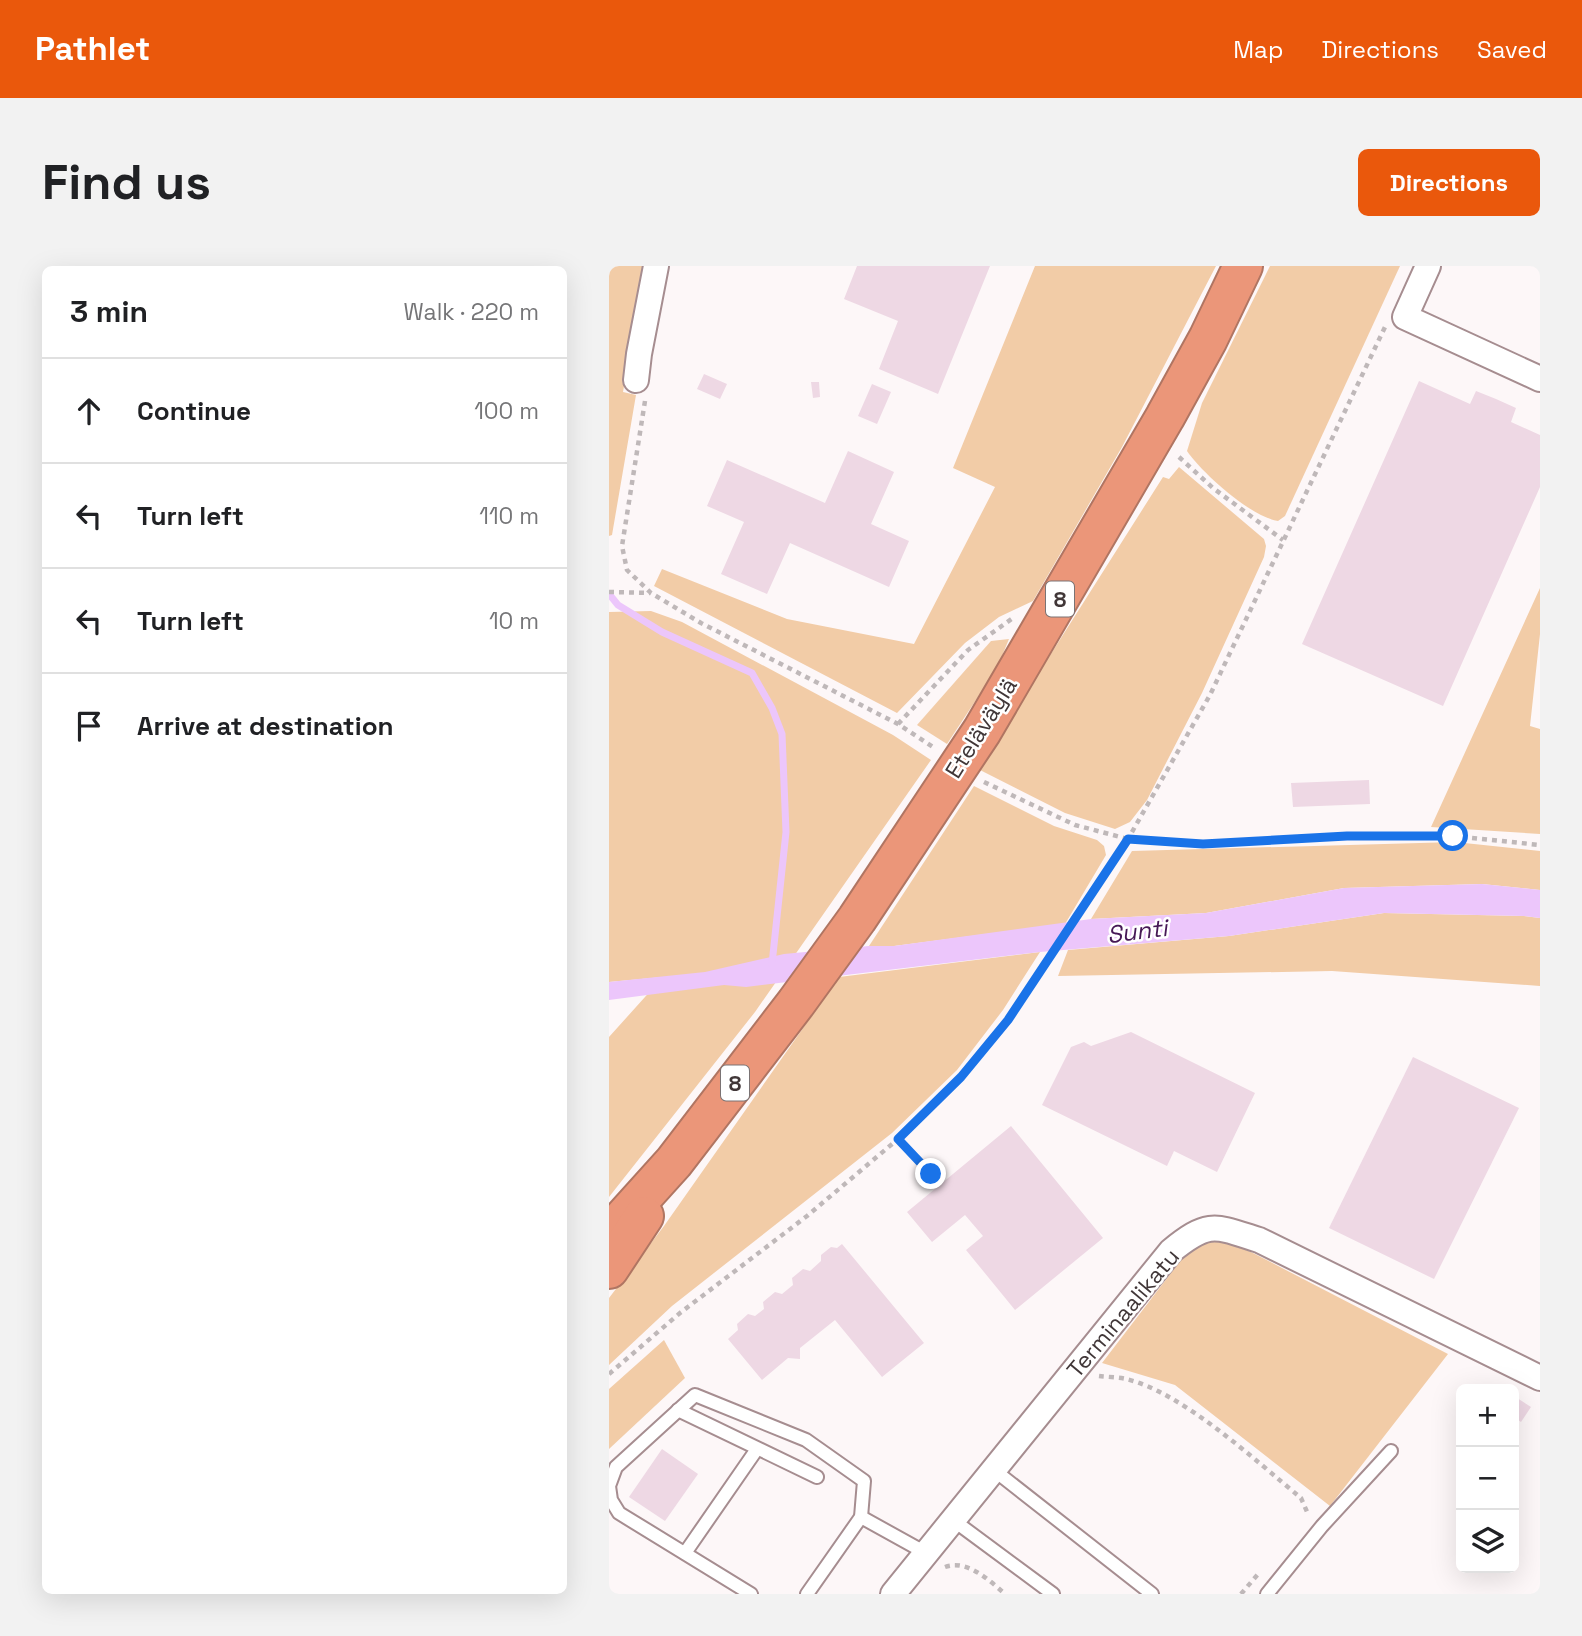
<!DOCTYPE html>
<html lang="en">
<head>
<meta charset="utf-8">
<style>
	body { margin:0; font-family:"Space Grotesk",sans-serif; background:#f2f2f2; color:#202124 }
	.controls { position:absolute; right:21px; bottom:21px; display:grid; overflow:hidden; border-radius:10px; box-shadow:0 7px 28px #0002 }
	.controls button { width:63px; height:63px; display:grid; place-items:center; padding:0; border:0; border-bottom:2px solid #e0e0e0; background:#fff; color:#202124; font:35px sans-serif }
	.stop { position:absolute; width:21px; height:21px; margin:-16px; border:5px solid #1a73e8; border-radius:50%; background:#fff }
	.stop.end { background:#1a73e8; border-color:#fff; box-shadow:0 2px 7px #0008 }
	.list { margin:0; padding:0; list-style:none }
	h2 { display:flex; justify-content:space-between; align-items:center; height:91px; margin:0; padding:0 28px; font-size:30px }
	h2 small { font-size:23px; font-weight:400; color:#757577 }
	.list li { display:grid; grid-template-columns:46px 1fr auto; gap:21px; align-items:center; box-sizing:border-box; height:105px; padding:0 28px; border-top:2px solid #e0e0e0 }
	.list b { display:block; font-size:26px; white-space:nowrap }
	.list em { font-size:23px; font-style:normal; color:#757577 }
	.icon { flex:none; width:38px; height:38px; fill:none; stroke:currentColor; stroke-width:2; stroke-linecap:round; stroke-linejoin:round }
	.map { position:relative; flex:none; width:931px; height:1328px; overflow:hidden; border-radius:10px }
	header { display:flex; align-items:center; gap:42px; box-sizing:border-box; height:98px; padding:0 35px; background:#ea580c; color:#fff }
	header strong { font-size:33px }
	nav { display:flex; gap:38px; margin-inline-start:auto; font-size:24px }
	.intro { display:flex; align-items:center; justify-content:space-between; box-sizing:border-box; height:168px; padding:0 42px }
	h1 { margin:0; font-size:49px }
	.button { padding:18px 32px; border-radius:10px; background:#ea580c; color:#fff; font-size:24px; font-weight:700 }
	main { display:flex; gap:42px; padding:0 42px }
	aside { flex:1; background:#fff; border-radius:10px; box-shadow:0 7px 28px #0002 }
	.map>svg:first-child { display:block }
	.green { fill:#f2cca7 }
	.water { fill:#ecc6fb }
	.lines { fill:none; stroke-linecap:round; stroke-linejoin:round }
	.stream { stroke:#ecc6fb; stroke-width:7 }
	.building { fill:#eed8e4 }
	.lane-casing { stroke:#a68d90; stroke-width:16 }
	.street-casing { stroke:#a68d90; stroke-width:28 }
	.highway-casing { stroke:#b07562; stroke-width:42 }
	.path { stroke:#bfb8b9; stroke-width:4.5; stroke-dasharray:5 5; stroke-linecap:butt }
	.lane { stroke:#fff; stroke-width:12 }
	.street { stroke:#fff; stroke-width:24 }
	.highway { stroke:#eb9679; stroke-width:38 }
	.route { stroke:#1a73e8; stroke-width:9 }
	.labels { text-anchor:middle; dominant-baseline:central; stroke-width:5; stroke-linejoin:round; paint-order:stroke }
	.shield { fill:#fff; stroke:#7a7374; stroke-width:2 }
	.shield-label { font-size:21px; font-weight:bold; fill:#413738 }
	.street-label { font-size:23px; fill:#413738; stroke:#fff }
	.water-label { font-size:24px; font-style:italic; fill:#461856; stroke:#fff }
</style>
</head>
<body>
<header>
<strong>Pathlet</strong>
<nav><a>Map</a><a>Directions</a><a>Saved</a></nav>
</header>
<div class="intro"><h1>Find us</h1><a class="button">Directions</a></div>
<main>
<aside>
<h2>3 min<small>Walk · 220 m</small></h2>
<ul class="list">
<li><svg class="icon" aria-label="ahead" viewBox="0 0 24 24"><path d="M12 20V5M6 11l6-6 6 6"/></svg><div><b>Continue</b></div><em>100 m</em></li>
<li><svg class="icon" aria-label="left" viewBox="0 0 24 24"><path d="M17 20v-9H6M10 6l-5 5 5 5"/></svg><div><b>Turn left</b></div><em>110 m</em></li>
<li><svg class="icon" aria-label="left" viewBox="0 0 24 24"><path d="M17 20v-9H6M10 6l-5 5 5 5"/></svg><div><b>Turn left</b></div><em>10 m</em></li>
<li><svg class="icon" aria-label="arrive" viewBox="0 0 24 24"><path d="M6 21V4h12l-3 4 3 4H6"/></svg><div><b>Arrive at destination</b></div></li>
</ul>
</aside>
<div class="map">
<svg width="931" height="1328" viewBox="0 0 931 1328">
	<rect width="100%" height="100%" fill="#fdf7f8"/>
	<g class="green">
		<polygon points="0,0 36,0 14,126 27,129 3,269 0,270"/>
		<polygon points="426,0 607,0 513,181 424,335 390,351 356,377 288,447 45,320 53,303 178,353 305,378 386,221 344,202"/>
		<path d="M661,0H791L676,250L669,255C642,251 593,207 578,185L593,137Z"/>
		<polygon points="570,201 655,273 657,280 655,291 593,427 538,534 521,556 506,563 456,547 369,503 554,211 560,213"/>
		<polygon points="931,322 931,368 921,460 931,463 931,568 822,561"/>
		<polygon points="42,345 73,356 284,469 322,494 146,746 0,931 0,771 54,711 0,716 0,346"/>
		<polygon points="400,373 388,402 338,478 308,459 382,375"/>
		<polygon points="365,520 445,560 488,574 495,580 497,589 456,658 285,680 260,680"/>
		<polygon points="846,576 931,585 931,624 873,618 735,622 597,647 482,653 523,585"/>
		<polygon points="775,647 915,650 931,652 931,720 723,705 449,710 459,684 620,670"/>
		<polygon points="431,686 394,744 348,804 283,867 63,1040 0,1099 0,1032 55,960 230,711"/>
		<polygon points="606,975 623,978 644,987 839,1088 721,1240 566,1119 493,1097 572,994 592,979"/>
		<polygon points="55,1074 76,1112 0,1183 0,1123"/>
	</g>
	<polygon class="water" points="873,618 931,624 931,652 915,650 775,647 620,670 431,686 137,721 115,719 0,734 0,716 96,706 175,688 260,680 285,680 482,653 597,647 735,622"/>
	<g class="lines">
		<polyline class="stream" points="0,328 9,339 53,366 143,407 163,442 173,468 177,566 163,698"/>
	</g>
	<g class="building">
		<polygon points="248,0 381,0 329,128 270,103 289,55 235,33"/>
		<polygon points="95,108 118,118 111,133 88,123"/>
		<polygon points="810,115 861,138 867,125 887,133 907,142 902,156 931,169 931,221 834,440 693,378"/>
		<polygon points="202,116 210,116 211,131 204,132"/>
		<polygon points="263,118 282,126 268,158 249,150"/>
		<polygon points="239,185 285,206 262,258 300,275 280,321 181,277 158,328 112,308 135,256 98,240 118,194 216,237"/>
		<polygon points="760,514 761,538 684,541 682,517"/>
		<polygon points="522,766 646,827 608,906 565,885 558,900 433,839 462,781 475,776 482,780"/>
		<polygon points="804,791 910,842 825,1013 720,962"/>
		<polygon points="402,860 494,972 406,1044 357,984 374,970 356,949 323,976 298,946"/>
		<polygon points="233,978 315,1077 273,1111 226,1054 191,1082 191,1093 179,1092 153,1114 119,1073 129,1064 128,1058 139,1048 146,1050 155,1043 154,1036 166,1026 173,1028 184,1019 183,1012 194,1003 201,1005 212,995 212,989 222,981 228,982"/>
		<polygon points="905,1130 922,1141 912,1156 905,1151"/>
		<polygon points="53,1183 89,1208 56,1255 20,1231"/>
	</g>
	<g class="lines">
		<defs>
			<g id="lane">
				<polyline points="69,1144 208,1211"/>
				<polyline points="385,1204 543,1328"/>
				<polyline points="252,1251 317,1287"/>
				<polyline points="344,1254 444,1328"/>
				<polyline points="76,1287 148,1183"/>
				<polyline points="142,1328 10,1247 2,1234 0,1220 7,1201 86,1129 197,1174 255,1215 252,1251 198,1328"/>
				<polyline points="658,1328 713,1260 782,1185"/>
			</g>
			<g id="street">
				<polyline points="819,0 796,51 931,113"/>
				<polyline points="27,114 30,88 47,0"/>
				<path d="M284,1328L562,985C600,954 606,960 650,974L931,1112"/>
			</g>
			<g id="highway">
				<polyline points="0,968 65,896 187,737 248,653 373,465 556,151 599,73 634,0"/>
				<polyline points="0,1003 35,950"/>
			</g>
		</defs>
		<use href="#lane" class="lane-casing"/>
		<use href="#street" class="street-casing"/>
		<use href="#highway" class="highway-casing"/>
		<g class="path">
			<polyline points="36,135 13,280 18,304 42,327 92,357 289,458 327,483"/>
			<polyline points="570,191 604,222 674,274"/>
			<polyline points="0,326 41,327"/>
			<polyline points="289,458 359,384 404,352"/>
			<polyline points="375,516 466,559 519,573 594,578 738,570 844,570 931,579"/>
			<polyline points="289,873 322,908"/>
			<polyline points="0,1108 71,1047 198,950 289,873 352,811 399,754 519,573 601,429 776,61"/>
			<path d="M490,1110C498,1111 508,1111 517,1113C573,1126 647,1195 692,1232L699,1248"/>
			<path d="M336,1301C358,1293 380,1314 396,1328"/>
			<polyline points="632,1328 650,1307"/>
		</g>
		<use href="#lane" class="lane"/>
		<use href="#street" class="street"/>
		<use href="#highway" class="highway"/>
	</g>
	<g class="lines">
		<polyline class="route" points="322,908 289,873 352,811 399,754 519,573 594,578 738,570 844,570"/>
	</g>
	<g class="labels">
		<g class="shield">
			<rect x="437" y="315.5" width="28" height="35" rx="5"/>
			<rect x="112" y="799.5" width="28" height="35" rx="5"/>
		</g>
		<g class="shield-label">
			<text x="451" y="333">8</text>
			<text x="126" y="817">8</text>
		</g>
		<g class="street-label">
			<text transform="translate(372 462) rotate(-58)">Eteläväylä</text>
			<text transform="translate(514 1047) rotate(-50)">Terminaalikatu</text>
		</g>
		<g class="water-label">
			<text transform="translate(528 665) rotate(-7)">Sunti</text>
		</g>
	</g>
</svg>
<div class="controls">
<button>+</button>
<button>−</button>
<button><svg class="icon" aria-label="layers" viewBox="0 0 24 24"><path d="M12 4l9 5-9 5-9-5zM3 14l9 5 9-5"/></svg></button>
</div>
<div class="stop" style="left:844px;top:570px"></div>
<div class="stop end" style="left:322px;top:908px"></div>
</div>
</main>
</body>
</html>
